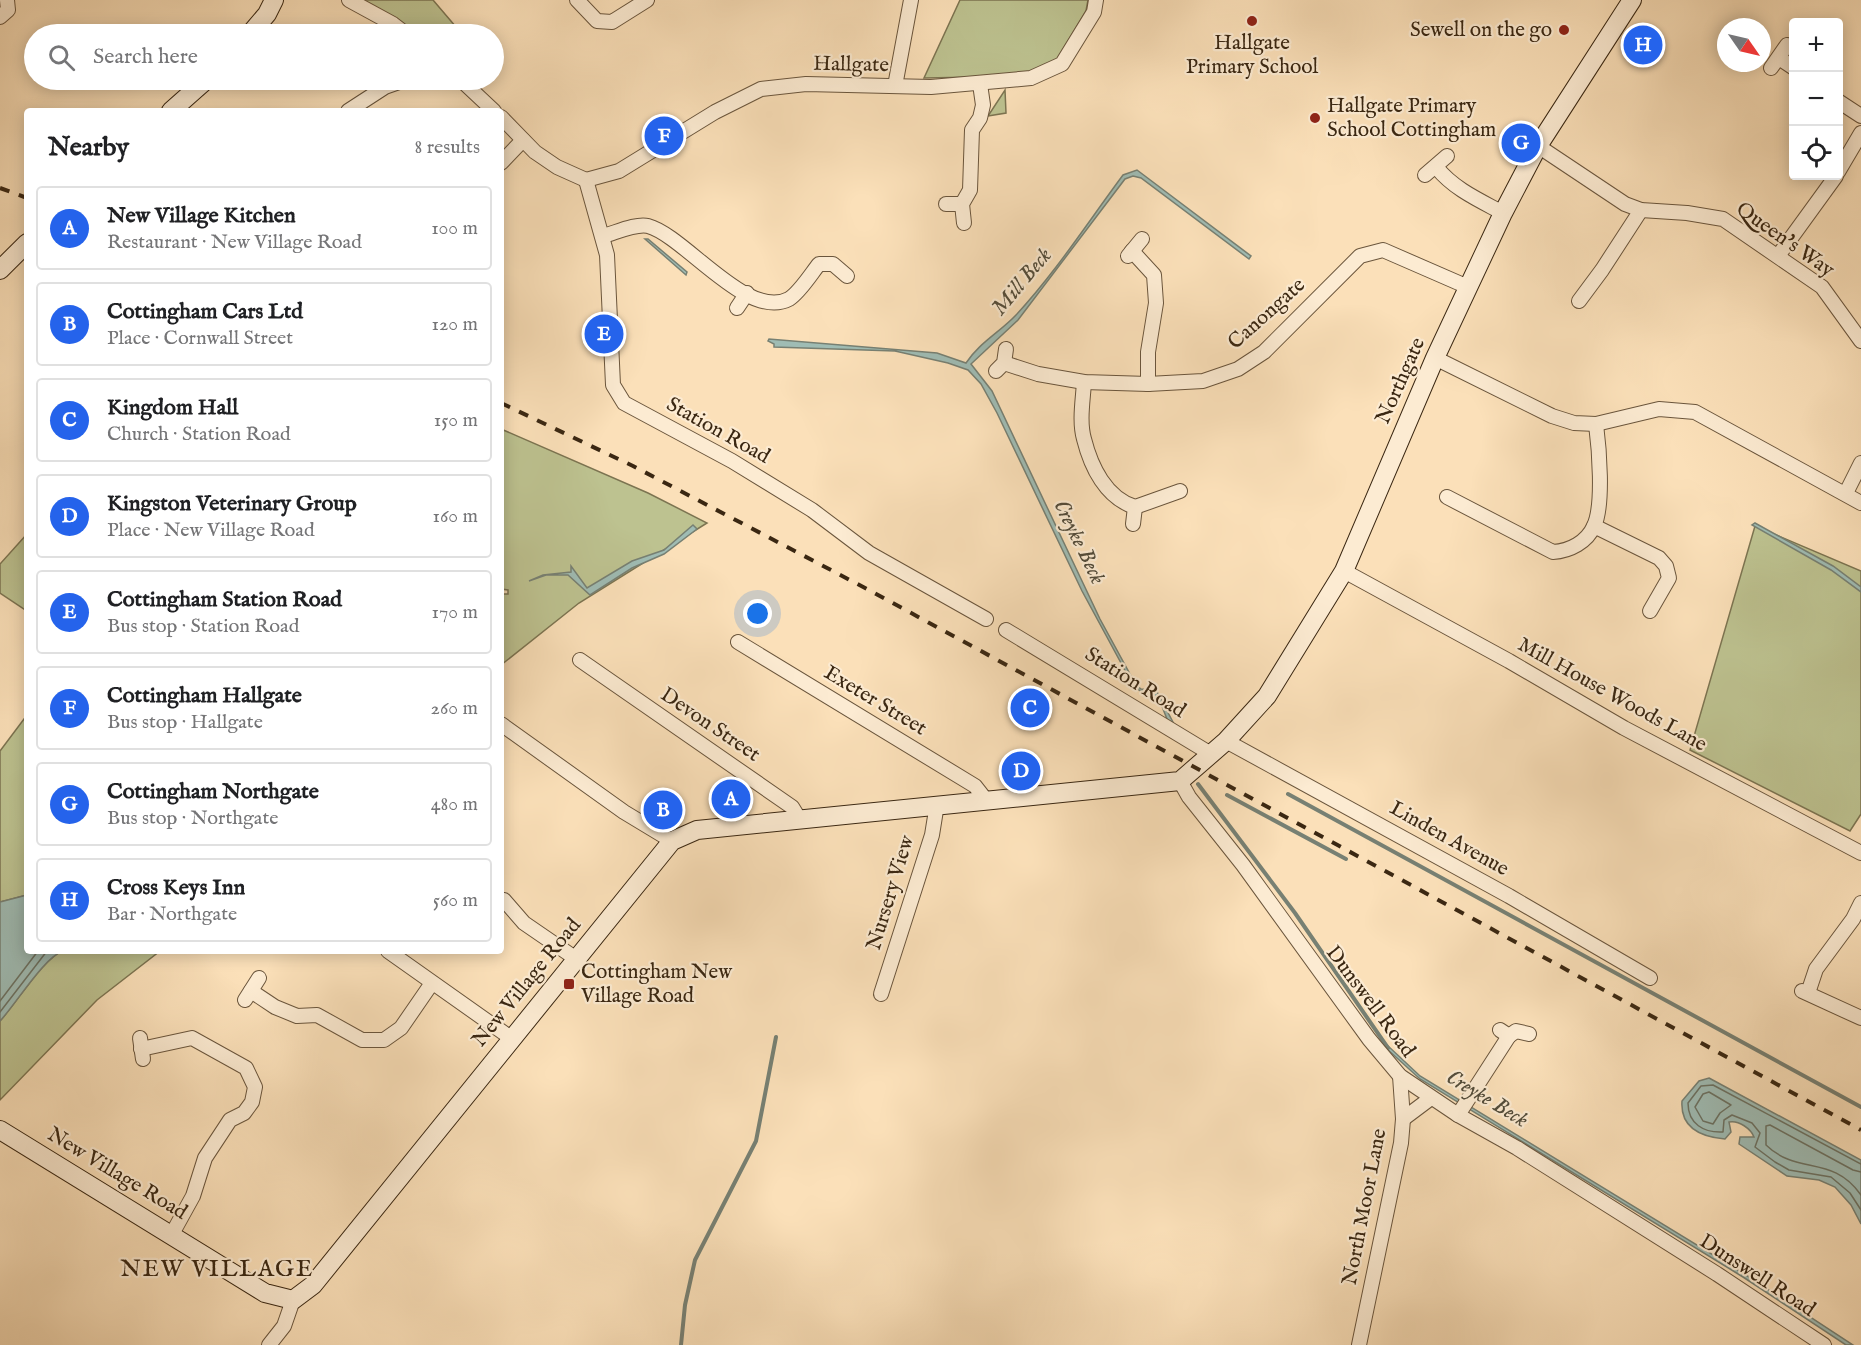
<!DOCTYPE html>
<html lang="en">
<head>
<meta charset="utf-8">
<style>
	body { margin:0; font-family:"IM FELL English",serif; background:#f2f2f2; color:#202124 }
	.controls { position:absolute; right:18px; top:18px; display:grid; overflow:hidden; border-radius:6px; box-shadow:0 3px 15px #0003 }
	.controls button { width:54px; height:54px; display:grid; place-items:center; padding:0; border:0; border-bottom:2px solid #e0e0e0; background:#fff; color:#202124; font:30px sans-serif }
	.compass { position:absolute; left:1717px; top:18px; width:54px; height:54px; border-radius:50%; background:#fff; box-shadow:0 3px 15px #0003; rotate:124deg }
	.you { position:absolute; left:758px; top:614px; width:21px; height:21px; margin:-15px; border:4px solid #fff; border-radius:50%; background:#1a73e8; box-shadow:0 0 0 9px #1a73e833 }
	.badge { display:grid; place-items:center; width:39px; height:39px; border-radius:50%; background:#2563eb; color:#fff; font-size:20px; font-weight:700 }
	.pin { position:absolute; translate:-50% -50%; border:3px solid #fff; box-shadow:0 2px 6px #0006 }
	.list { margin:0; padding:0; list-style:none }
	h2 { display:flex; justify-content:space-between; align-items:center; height:78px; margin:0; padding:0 24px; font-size:26px }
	h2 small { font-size:20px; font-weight:400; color:#757577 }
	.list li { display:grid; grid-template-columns:39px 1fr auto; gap:18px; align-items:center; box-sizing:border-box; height:84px; margin:0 12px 12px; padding:0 12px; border:2px solid #e0e0e0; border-radius:6px }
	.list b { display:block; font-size:22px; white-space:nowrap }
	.list p { margin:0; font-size:20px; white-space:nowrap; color:#757577 }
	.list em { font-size:20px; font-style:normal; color:#757577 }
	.icon { flex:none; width:33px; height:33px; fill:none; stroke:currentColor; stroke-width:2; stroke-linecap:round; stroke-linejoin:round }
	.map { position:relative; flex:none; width:1861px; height:1345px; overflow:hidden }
	.search { position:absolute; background:#fff; box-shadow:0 3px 15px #0003; left:24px; top:24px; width:480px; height:66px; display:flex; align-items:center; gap:15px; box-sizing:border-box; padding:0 21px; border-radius:33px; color:#757577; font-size:22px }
	.panel { position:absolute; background:#fff; box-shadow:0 3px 15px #0003; left:24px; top:108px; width:480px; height:846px; border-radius:6px }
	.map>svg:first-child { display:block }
	.green { fill:#bdc290; stroke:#7c7451; stroke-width:1.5 }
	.water { fill:#9fbcb4; stroke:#778073; stroke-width:1.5 }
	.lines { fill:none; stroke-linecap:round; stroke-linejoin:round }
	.shore { stroke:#6c7263; stroke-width:1.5 }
	.stream { stroke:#778073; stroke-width:4 }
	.street-casing { stroke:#6a553c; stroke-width:16 }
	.secondary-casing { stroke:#3a2712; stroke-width:20 }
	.street { stroke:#fcebd2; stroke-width:14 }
	.secondary { stroke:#fcebd2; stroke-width:18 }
	.rail { stroke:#3a2712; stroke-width:4; stroke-dasharray:10 10; stroke-linecap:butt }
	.poi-dot { fill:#8f2418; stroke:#fcebd2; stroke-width:2 }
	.labels { text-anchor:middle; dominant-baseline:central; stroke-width:4.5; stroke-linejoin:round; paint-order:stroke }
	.poi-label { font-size:21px; fill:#3a2712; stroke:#fcebd2; text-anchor:start }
	.street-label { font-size:21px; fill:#3a2712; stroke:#fcebd2 }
	.water-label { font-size:22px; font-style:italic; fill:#534c3a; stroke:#fcebd2 }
	.quarter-label { font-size:24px; letter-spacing:1.5px; fill:#3a2712; stroke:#fcebd2 }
</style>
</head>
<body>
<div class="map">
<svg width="1861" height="1345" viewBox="0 0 1861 1345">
	<rect width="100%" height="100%" fill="#fbe0b9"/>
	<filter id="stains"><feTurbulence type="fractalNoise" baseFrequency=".00333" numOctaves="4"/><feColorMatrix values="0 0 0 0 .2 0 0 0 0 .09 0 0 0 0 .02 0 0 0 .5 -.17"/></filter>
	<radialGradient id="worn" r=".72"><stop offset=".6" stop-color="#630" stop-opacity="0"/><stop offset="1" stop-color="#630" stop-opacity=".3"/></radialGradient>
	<g class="green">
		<polygon points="361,0 433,0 462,34 418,34"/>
		<polygon points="960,0 1088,0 1086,11 1056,61 1028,72 978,77 924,78"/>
		<polygon points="1005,90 1006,113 988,116"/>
		<polygon points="501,429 648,493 707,523 579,603 501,665 501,594 508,594 508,590 501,589"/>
		<polygon points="1755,526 1861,571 1861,814 1850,831 1690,750"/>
		<polygon points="27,534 27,611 0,593 0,564"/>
		<polygon points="27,715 27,895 0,902 0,751"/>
		<path d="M63,951H160L97,1000L0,1100V1021C16,1004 44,957 63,951Z"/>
	</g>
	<g class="water">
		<path d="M1137,170L1251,256L1249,259L1141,178L1133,176L1125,179L1018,320L971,364L992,391L1100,619L1136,685L1141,689L1156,690L1174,724H1169L1161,704L1134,687L1082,591L997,413L981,384L968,370L948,363L895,351L774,347V344L768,341L769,339L937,353L966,363C979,343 1000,332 1016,315C1056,272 1088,222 1123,175Z"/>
		<polygon points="645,239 648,239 687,272 686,275"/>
		<polygon points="1755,523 1833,566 1861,587 1861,592 1831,570 1752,525"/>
		<polygon points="693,525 697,529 664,554 632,568 590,595 568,575 546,575 529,581 543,575 571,572 571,566 587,588 632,561 664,550"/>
		<path d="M27,895V951H63C44,957 16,1004 0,1021V902Z"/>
		<polygon points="1387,1045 1420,1076 1746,1275 1853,1345 1846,1345 1743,1277 1420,1079 1386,1048"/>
		<path d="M1709,1078L1861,1160V1224L1851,1205L1835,1187L1819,1180L1787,1176L1739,1144L1740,1137H1754C1751,1129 1739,1120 1729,1122L1731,1132L1725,1139C1702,1137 1680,1129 1682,1101L1699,1081Z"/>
	</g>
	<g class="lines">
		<g class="shore">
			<polyline points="0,1001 38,951"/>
			<polyline points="0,1012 47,951"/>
			<polygon points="1709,1092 1731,1105 1720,1113 1713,1124 1703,1121 1695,1107 1703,1094"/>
			<path d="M1861,1164L1713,1085L1701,1086L1688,1103C1688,1124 1704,1133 1723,1132L1724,1120L1732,1115L1752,1123L1760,1133L1755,1147L1775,1162L1789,1170L1831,1177L1850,1193L1861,1210"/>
			<path d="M1861,1172L1853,1170L1770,1125L1766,1126V1145C1798,1176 1832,1154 1861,1195"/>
		</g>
		<g class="stream">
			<polyline points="1198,784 1295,913 1388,1048"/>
			<polyline points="1288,794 1861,1107"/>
			<polyline points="1227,795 1346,859"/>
			<polyline points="681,1345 685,1305 695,1260 756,1141 776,1037"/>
		</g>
		<defs>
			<g id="street">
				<polyline points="349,0 393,24 406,34"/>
				<polyline points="577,0 597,21 612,22 647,0"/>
				<polyline points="0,17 8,10 7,0"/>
				<polyline points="1779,58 1794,68"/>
				<polyline points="1771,68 1787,45"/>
				<polyline points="461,80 494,111"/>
				<polyline points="895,86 911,0"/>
				<polyline points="1838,101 1861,116"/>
				<polyline points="348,111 385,87 405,80"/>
				<polyline points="501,117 535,152 557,167 586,180"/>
				<polyline points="1538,146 1625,204 1641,210 1687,213 1723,219 1822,287 1861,341"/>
				<polyline points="501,163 523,140"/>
				<path d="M1437,168C1454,189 1479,200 1503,213"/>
				<polyline points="1838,172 1861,133"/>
				<polyline points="1425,175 1447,156"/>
				<polyline points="586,180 607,255 613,385 624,403 732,461 812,510 869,553 986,619"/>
				<polyline points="586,180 619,171 715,112 761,89 806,84 931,87 1031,78 1062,64 1094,12 1096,0"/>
				<polyline points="946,204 962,204"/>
				<polyline points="964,223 962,204 970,190 972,130 980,118 983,105 980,84"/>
				<path d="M603,236C615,233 636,223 648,226C685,236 747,321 789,299C800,292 811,274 819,264H833L847,276"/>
				<polyline points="1132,251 1154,275 1156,303 1148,352 1148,384"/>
				<polyline points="1128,256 1142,239"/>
				<polyline points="1778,256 1836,176"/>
				<polyline points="1579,301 1602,270 1641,210"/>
				<polyline points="737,308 747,293"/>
				<polyline points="1435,358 1552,416 1574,423 1596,424 1659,409 1695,412 1861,503"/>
				<polyline points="1004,363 1038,374 1084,382 1148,384 1203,381 1238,369 1264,352 1360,256 1383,250 1468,287"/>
				<polyline points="996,371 1004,363 1006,349"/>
				<path d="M1084,382C1083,400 1079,421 1084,439C1091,467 1106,498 1135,507L1180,491"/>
				<polyline points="1846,493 1861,463"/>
				<path d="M1447,497L1553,552C1570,551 1587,542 1594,526C1604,505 1599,447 1596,424"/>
				<polyline points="1133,524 1135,507"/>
				<polyline points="1594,526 1659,558 1666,566 1669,578 1650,611"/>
				<polyline points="1344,571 1509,661 1624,728 1861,853"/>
				<polyline points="1006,630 1211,754"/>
				<polyline points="738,642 975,786 986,800"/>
				<polyline points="580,660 792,807 800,820"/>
				<polyline points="501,724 624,812 672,841"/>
				<polyline points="1226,741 1509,896 1650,978"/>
				<polyline points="1180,781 1189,797 1243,865 1369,1039 1400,1076 1458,1115 1517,1148 1717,1274 1824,1345"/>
				<polyline points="504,900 524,923 575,958"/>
				<polyline points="388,951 511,1038"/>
				<polyline points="251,991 275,1007 297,1016 317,1015 362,1040 384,1040 401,1028 432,983"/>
				<polyline points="1802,991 1861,1018"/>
				<polyline points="1808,993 1816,969 1853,919 1861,903"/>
				<polyline points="881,994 932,835 937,804"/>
				<polyline points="245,1000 259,978"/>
				<polyline points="1500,1030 1509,1036 1516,1031 1529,1034"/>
				<polyline points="140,1038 143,1059"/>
				<polyline points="141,1049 192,1038 246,1068 255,1087 252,1102 244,1113 230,1120 205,1158 193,1196 172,1234"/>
				<polyline points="1458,1115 1509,1036"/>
				<polyline points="1403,1119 1431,1098"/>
				<polyline points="269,1345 284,1326 293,1300"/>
				<polyline points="1359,1345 1401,1143 1403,1119 1400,1076"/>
			</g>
			<g id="secondary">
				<polyline points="250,34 267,14 274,0"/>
				<polyline points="171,111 206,80"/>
				<polyline points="0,270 27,243"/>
				<polyline points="0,1130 265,1293 293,1300 313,1285 672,841 697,830 1180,781 1226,741 1267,696 1344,571 1435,358 1503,213 1538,146 1632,0"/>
			</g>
		</defs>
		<use href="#street" class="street-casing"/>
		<use href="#secondary" class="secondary-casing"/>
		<use href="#street" class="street"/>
		<use href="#secondary" class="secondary"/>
		<g class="rail">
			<polyline points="0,188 27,198"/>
			<polyline points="501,403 633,466 867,589 1861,1130"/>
		</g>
	</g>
	<g class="poi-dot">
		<circle cx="1252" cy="21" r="6"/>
		<circle cx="1564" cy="30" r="6"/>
		<circle cx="1315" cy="118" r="6"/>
		<rect x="563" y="978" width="12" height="12" rx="3"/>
	</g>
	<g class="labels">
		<g class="poi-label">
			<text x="1552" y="30" text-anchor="end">Sewell on the go</text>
			<text x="1252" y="43" text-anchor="middle">Hallgate<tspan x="1252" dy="24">Primary School</tspan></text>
			<text x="1327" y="106">Hallgate Primary<tspan x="1327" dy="24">School Cottingham</tspan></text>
			<text x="581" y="972">Cottingham New<tspan x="581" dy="24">Village Road</tspan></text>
		</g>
		<g class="street-label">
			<text transform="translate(851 65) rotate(1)">Hallgate</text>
			<text transform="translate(1785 240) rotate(35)">Queen's Way</text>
			<text transform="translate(1267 314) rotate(-42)">Canongate</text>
			<text transform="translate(1401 381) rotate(-66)">Northgate</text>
			<text transform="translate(718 431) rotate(29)">Station Road</text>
			<text transform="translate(1135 683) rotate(32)">Station Road</text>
			<text transform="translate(1612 695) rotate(29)">Mill House Woods Lane</text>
			<text transform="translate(875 701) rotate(31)">Exeter Street</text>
			<text transform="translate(710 725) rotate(34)">Devon Street</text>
			<text transform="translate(1449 839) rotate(29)">Linden Avenue</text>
			<text transform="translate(891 893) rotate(-73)">Nursery View</text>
			<text transform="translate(527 983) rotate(-51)">New Village Road</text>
			<text transform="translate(1370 1002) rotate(53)">Dunswell Road</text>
			<text transform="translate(117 1174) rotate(31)">New Village Road</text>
			<text transform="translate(1365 1207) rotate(-79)">North Moor Lane</text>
			<text transform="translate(1757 1276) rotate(33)">Dunswell Road</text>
		</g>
		<g class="water-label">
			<text transform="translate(1022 282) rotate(-50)">Mill Beck</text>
			<text transform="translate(1079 542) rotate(64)">Creyke Beck</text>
			<text transform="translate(1487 1099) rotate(31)">Creyke Beck</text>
		</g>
		<g class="quarter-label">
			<text x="217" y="1269">NEW VILLAGE</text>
		</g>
	</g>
	<rect width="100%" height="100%" filter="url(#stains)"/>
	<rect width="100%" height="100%" fill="url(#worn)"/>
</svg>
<div class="controls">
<button>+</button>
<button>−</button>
<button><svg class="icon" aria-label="locate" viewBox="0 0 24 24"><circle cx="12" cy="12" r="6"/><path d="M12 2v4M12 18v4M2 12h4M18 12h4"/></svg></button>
</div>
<svg class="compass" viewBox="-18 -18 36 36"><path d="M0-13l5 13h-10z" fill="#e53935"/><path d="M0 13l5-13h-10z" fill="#757577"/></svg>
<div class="you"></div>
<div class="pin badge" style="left:731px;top:799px">A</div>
<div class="pin badge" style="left:663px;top:810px">B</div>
<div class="pin badge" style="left:1030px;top:708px">C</div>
<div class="pin badge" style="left:1021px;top:771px">D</div>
<div class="pin badge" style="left:604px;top:334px">E</div>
<div class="pin badge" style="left:664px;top:136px">F</div>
<div class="pin badge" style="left:1521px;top:143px">G</div>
<div class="pin badge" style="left:1643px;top:45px">H</div>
<div class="search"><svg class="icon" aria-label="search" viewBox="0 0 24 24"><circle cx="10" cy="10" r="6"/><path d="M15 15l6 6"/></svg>Search here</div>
<section class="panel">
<h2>Nearby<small>8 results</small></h2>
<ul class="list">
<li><span class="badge">A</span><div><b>New Village Kitchen</b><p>Restaurant · New Village Road</p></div><em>100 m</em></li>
<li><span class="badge">B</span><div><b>Cottingham Cars Ltd</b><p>Place · Cornwall Street</p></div><em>120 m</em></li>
<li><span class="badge">C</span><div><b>Kingdom Hall</b><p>Church · Station Road</p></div><em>150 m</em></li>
<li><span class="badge">D</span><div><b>Kingston Veterinary Group</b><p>Place · New Village Road</p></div><em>160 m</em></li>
<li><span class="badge">E</span><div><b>Cottingham Station Road</b><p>Bus stop · Station Road</p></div><em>170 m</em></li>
<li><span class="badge">F</span><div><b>Cottingham Hallgate</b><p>Bus stop · Hallgate</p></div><em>260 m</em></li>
<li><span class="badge">G</span><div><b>Cottingham Northgate</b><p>Bus stop · Northgate</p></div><em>480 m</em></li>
<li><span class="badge">H</span><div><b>Cross Keys Inn</b><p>Bar · Northgate</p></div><em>560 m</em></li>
</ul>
</section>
</div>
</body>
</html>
